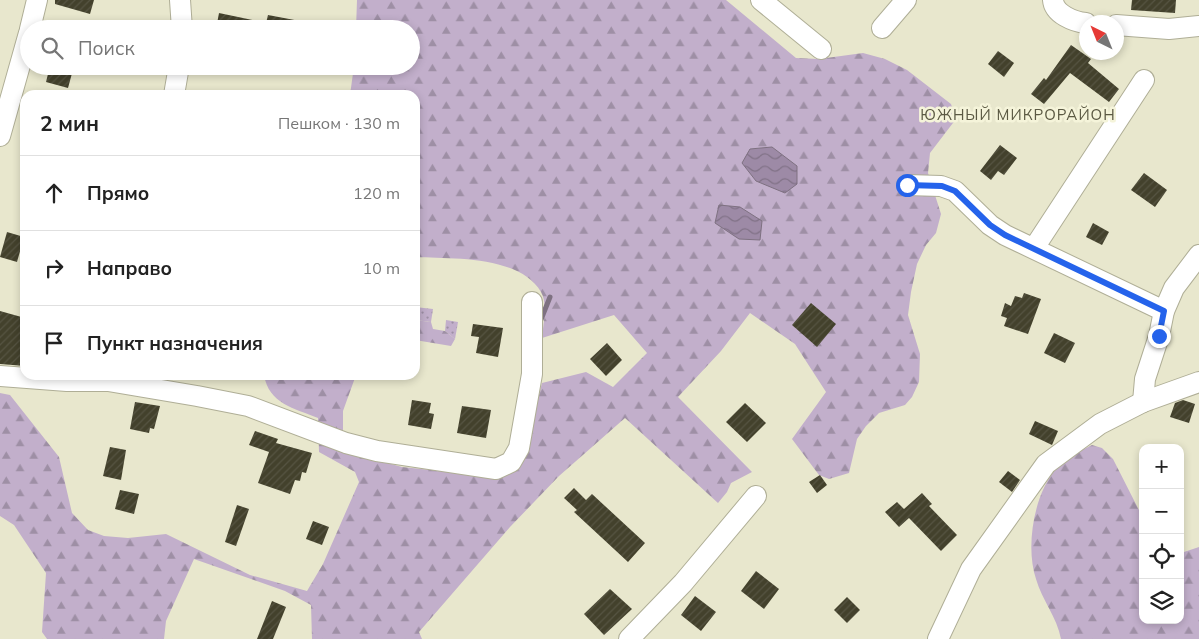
<!DOCTYPE html>
<html lang="ru">
<head>
<meta charset="utf-8">
<style>
	body { margin:0; font-family:Mulish,sans-serif; background:#f2f2f2; color:#222 }
	.controls { position:absolute; right:15px; bottom:15px; display:grid; overflow:hidden; border-radius:10px; box-shadow:0 2px 8px #0003 }
	.controls button { width:45px; height:45px; display:grid; place-items:center; padding:0; border:0; border-bottom:1px solid #e0e0e0; background:#fff; color:#222; font:25px sans-serif }
	.compass { position:absolute; left:1079px; top:15px; width:45px; height:45px; border-radius:50%; background:#fff; box-shadow:0 2px 8px #0003; rotate:317deg }
	.stop { position:absolute; width:15px; height:15px; margin:-11px; border:4px solid #2563eb; border-radius:50%; background:#fff }
	.stop.end { background:#2563eb; border-color:#fff; box-shadow:0 1px 5px #0008 }
	.list { margin:0; padding:0; list-style:none }
	h2 { display:flex; justify-content:space-between; align-items:center; height:65px; margin:0; padding:0 20px; font-size:21px }
	h2 small { font-size:16px; font-weight:400; color:#767676 }
	.list li { display:grid; grid-template-columns:32px 1fr auto; gap:15px; align-items:center; box-sizing:border-box; height:75px; padding:0 20px; border-top:1px solid #e0e0e0 }
	.list b { display:block; font-size:19px; white-space:nowrap }
	.list em { font-size:16px; font-style:normal; color:#767676 }
	.icon { flex:none; width:28px; height:28px; fill:none; stroke:currentColor; stroke-width:2; stroke-linecap:round; stroke-linejoin:round }
	.map { position:relative; flex:none; width:1199px; height:639px; overflow:hidden }
	.search { position:absolute; background:#fff; box-shadow:0 2px 8px #0003; left:20px; top:20px; width:400px; height:55px; display:flex; align-items:center; gap:12px; box-sizing:border-box; padding:0 18px; border-radius:28px; color:#767676; font-size:19px }
	.panel { position:absolute; background:#fff; box-shadow:0 2px 8px #0003; left:20px; top:90px; width:400px; height:290px; border-radius:15px }
	.map>svg:first-child { display:block }
	.grass { fill:url(#grass-dots) }
	.forest { fill:url(#forest-firs) }
	.water { fill:url(#water-waves); stroke:#7e7181 }
	.lines { fill:none; stroke-linecap:round; stroke-linejoin:round }
	.stream { stroke:#7e7181; stroke-width:5 }
	.building { fill:url(#building-hatch) }
	.street-casing { stroke:#afae96; stroke-width:22 }
	.street { stroke:#fff; stroke-width:20 }
	.route { stroke:#2563eb; stroke-width:6 }
	.labels { text-anchor:middle; dominant-baseline:central; stroke-width:5; stroke-linejoin:round; paint-order:stroke }
	.neighbourhood-label { font-size:15px; letter-spacing:1px; fill:#5b5943; stroke:#f5f4da }
</style>
</head>
<body>
<div class="map">
<svg width="1199" height="639" viewBox="0 0 1199 639">
	<defs>
		<pattern id="grass-dots" width="8" height="8" patternUnits="userSpaceOnUse" patternTransform="scale(1.25)"><rect width="8" height="8" fill="#c2afcb"/><path d="M2 2h.1M6 6h.1" fill="none" stroke="#9e8fa5" stroke-width="1.8" stroke-linecap="round"/></pattern>
		<pattern id="forest-firs" width="22" height="20" patternUnits="userSpaceOnUse" patternTransform="scale(1.25)"><rect width="22" height="20" fill="#c2afcb"/><path d="M5 1l3.5 6h-7zM16 11l3.5 6h-7z" fill="#9e8fa5"/></pattern>
		<pattern id="water-waves" width="16" height="10" patternUnits="userSpaceOnUse" patternTransform="scale(1.25)"><rect width="16" height="10" fill="#9d8aa6"/><path d="M0 5q4-4 8 0t8 0" fill="none" stroke="#817287"/></pattern>
		<pattern id="building-hatch" width="6" height="6" patternUnits="userSpaceOnUse" patternTransform="scale(1.25)"><rect width="6" height="6" fill="#43412c"/><path d="M-1 1l2-2M0 6l6-6M5 7l2-2" fill="none" stroke="#565442"/></pattern>
	</defs>
	<rect width="100%" height="100%" fill="#e8e7cd"/>
	<g class="grass">
		<polygon points="415,307 433,309 431,322 415,320"/>
		<polygon points="446,320 458,322 455,339 445,331"/>
	</g>
	<g class="forest">
		<path d="M357,0H726L796,58L819,59L863,53L885,59L907,70L951,104L956,119L930,153L928,173L941,214L936,233L926,245L917,264L911,292L908,315L920,354L919,382L912,397L905,405L879,413L866,426L857,439L849,473L829,479L819,475L792,439L826,392L795,344L750,313L721,351L678,397L752,472L731,483L727,492L718,503L625,418L559,476L510,527L419,632L422,639H312L311,605L285,591L194,559L166,621L164,639H47L42,632L46,573L14,525L0,516V393L10,395L59,457L72,513L88,530L104,536L128,538L166,534L250,575L307,591L323,564L359,482L355,472L319,452L318,418C294,408 269,404 264,375H356L343,411V444L351,453L402,467L479,475L523,458L542,383L586,372L613,387L647,353L614,315L542,338C543,325 548,304 541,292C519,255 452,259 415,257V95H350L354,66H411V29H356Z"/>
		<polygon points="415,320 431,322 433,329 445,331 455,339 451,346 415,340"/>
		<path d="M1092,445L1102,448L1113,459L1143,518V620H1180V550L1184,552L1199,547V639H1061C1057,617 1042,600 1036,579C1025,546 1034,494 1057,467C1065,457 1081,451 1092,445Z"/>
	</g>
	<g class="water">
		<polygon points="772,147 797,166 797,184 785,193 756,181 742,163 750,149"/>
		<polygon points="719,205 740,207 762,221 760,240 739,239 715,223"/>
	</g>
	<g class="lines">
		<polyline class="stream" points="540,322 550,297"/>
	</g>
	<g class="building">
		<polygon points="55,0 94,0 90,14 55,4"/>
		<polygon points="1132,0 1176,0 1175,13 1131,10"/>
		<polygon points="219,13 266,23 268,15 305,22 304,29 216,29"/>
		<polygon points="1071,45 1091,59 1088,63 1119,89 1109,102 1070,73 1044,104 1031,94 1044,78 1046,80"/>
		<polygon points="998,51 1014,63 1004,77 988,64"/>
		<polygon points="50,66 74,66 68,88 46,82"/>
		<polygon points="1000,145 1017,158 1004,175 998,171 991,180 980,171"/>
		<polygon points="1144,173 1167,190 1155,207 1131,190"/>
		<polygon points="1093,223 1109,232 1102,245 1086,237"/>
		<polygon points="7,232 24,237 17,262 0,257"/>
		<polygon points="1024,293 1041,299 1028,334 1004,326 1007,318 1001,316 1005,303 1011,306 1015,296 1022,298"/>
		<polygon points="811,303 836,324 817,347 792,325"/>
		<polygon points="0,311 25,318 25,366 0,364"/>
		<polygon points="473,324 503,328 498,357 476,353 479,337 471,336"/>
		<polygon points="1054,333 1075,343 1065,363 1044,353"/>
		<polygon points="607,343 622,360 606,376 590,359"/>
		<polygon points="412,400 431,403 429,413 434,414 431,429 408,425"/>
		<polygon points="1183,400 1195,404 1189,423 1170,417 1175,403"/>
		<polygon points="135,402 160,406 154,429 150,428 149,433 130,429"/>
		<polygon points="745,403 766,423 747,442 726,422"/>
		<polygon points="462,406 491,410 486,438 457,433"/>
		<polygon points="1035,421 1058,431 1052,445 1029,434"/>
		<polygon points="255,431 278,439 276,443 312,453 306,473 302,472 300,481 295,480 290,494 258,483 269,452 249,445"/>
		<polygon points="110,447 126,450 121,480 103,476"/>
		<polygon points="1008,471 1020,480 1012,492 999,482"/>
		<polygon points="820,475 827,485 817,493 809,482"/>
		<polygon points="574,488 586,500 592,494 645,543 628,562 574,512 577,510 564,498"/>
		<polygon points="120,490 139,494 134,514 115,509"/>
		<polygon points="922,493 932,504 929,506 957,535 941,551 909,518 899,527 885,512 897,502 904,509"/>
		<polygon points="237,505 249,509 236,546 225,542"/>
		<polygon points="313,521 329,527 322,545 306,539"/>
		<polygon points="756,571 779,589 764,609 741,591"/>
		<polygon points="610,589 632,609 604,635 584,614"/>
		<polygon points="695,596 716,612 701,631 681,615"/>
		<polygon points="847,597 860,610 847,623 834,610"/>
		<polygon points="272,601 286,607 273,639 257,639"/>
	</g>
	<g class="lines">
		<defs>
			<g id="street">
				<polyline points="180,0 182,29"/>
				<polyline points="761,0 821,49"/>
				<path d="M1053,0C1054,14 1074,22 1086,23"/>
				<polyline points="1116,25 1169,29 1199,26"/>
				<polyline points="882,28 906,0"/>
				<polyline points="30,29 37,0"/>
				<polyline points="174,95 179,66"/>
				<polyline points="0,136 29,33"/>
				<polyline points="907,185 941,186 955,191 990,225 1005,235 1164,311"/>
				<polyline points="1034,248 1144,80"/>
				<polyline points="0,376 67,381 108,381 197,396 248,406 346,443 377,451 496,469 511,462 519,448 532,374 532,302"/>
				<polyline points="1143,402 1145,379 1159,336 1164,311 1174,288 1199,255"/>
				<polyline points="629,639 683,583 756,496"/>
				<polyline points="938,639 971,569 1046,464 1100,424 1143,402 1199,382"/>
			</g>
		</defs>
		<use href="#street" class="street-casing"/>
		<use href="#street" class="street"/>
	</g>
	<g class="lines">
		<polyline class="route" points="907,185 942,186 955,191 990,225 1005,235 1164,311 1159,336"/>
	</g>
	<g class="labels">
		<g class="neighbourhood-label">
			<text x="1018" y="114">ЮЖНЫЙ МИКРОРАЙОН</text>
		</g>
	</g>
</svg>
<div class="controls">
<button>+</button>
<button>−</button>
<button><svg class="icon" aria-label="locate" viewBox="0 0 24 24"><circle cx="12" cy="12" r="6"/><path d="M12 2v4M12 18v4M2 12h4M18 12h4"/></svg></button>
<button><svg class="icon" aria-label="layers" viewBox="0 0 24 24"><path d="M12 4l9 5-9 5-9-5zM3 14l9 5 9-5"/></svg></button>
</div>
<svg class="compass" viewBox="-18 -18 36 36"><path d="M0-13l5 13h-10z" fill="#e53935"/><path d="M0 13l5-13h-10z" fill="#767676"/></svg>
<div class="stop" style="left:907px;top:185px"></div>
<div class="stop end" style="left:1159px;top:336px"></div>
<div class="search"><svg class="icon" aria-label="search" viewBox="0 0 24 24"><circle cx="10" cy="10" r="6"/><path d="M15 15l6 6"/></svg>Поиск</div>
<section class="panel">
<h2>2 мин<small>Пешком · 130 m</small></h2>
<ul class="list">
<li><svg class="icon" aria-label="ahead" viewBox="0 0 24 24"><path d="M12 20V5M6 11l6-6 6 6"/></svg><div><b>Прямо</b></div><em>120 m</em></li>
<li><svg class="icon" aria-label="right" viewBox="0 0 24 24"><path d="M7 20v-9h11M14 6l5 5-5 5"/></svg><div><b>Направо</b></div><em>10 m</em></li>
<li><svg class="icon" aria-label="arrive" viewBox="0 0 24 24"><path d="M6 21V4h12l-3 4 3 4H6"/></svg><div><b>Пункт назначения</b></div></li>
</ul>
</section>
</div>
</body>
</html>
